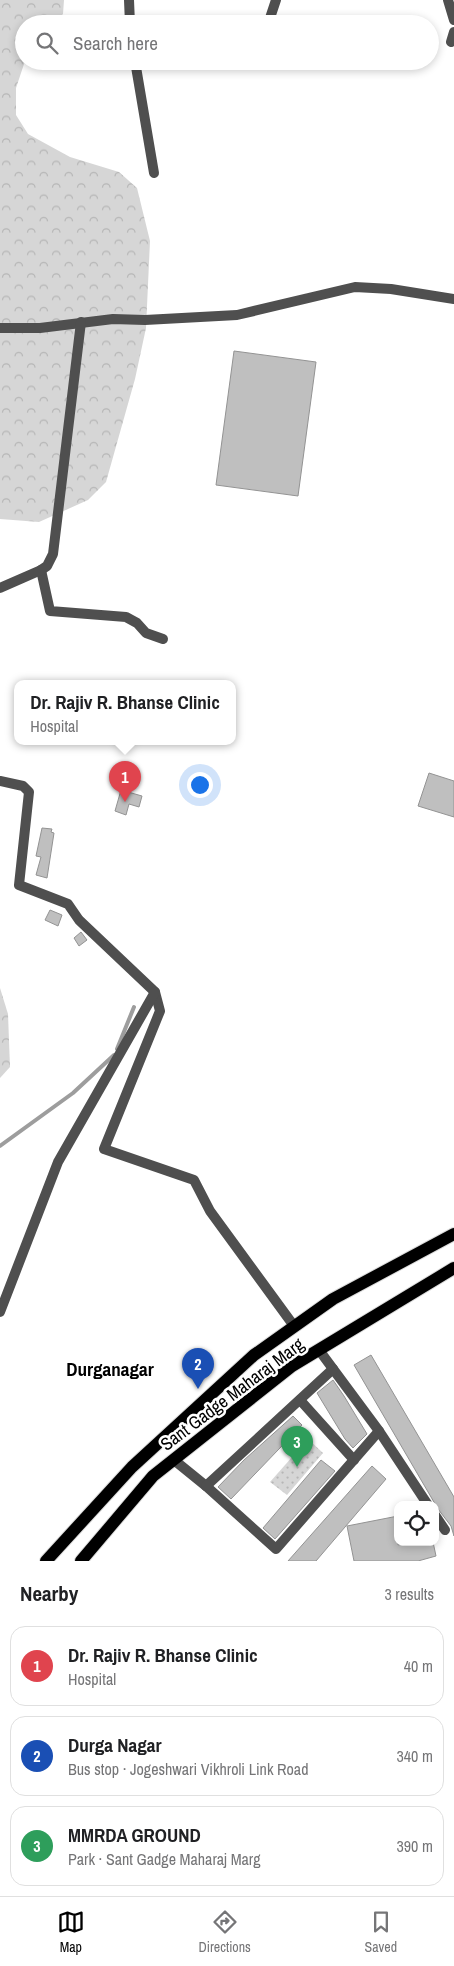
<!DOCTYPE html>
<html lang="en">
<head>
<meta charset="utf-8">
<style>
	body { margin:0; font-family:"Archivo Narrow",sans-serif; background:#f2f2f2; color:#202124 }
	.controls { position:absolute; right:15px; bottom:15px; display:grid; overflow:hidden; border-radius:10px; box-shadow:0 2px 8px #0003 }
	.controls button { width:45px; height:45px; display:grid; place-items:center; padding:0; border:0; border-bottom:1px solid #e0e0e0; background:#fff; color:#202124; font:25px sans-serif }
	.you { position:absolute; left:199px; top:784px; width:18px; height:18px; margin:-12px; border:4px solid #fff; border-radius:50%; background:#1a73e8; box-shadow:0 0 0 8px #1a73e833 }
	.badge { display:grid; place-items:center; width:32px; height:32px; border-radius:50%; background:#000; color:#fff; font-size:16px; font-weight:700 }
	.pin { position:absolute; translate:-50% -41px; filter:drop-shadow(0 1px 2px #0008) }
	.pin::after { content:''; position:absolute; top:26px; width:18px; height:15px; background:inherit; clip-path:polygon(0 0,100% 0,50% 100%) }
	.popup { position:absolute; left:14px; top:680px; width:222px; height:65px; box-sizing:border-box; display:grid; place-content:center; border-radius:10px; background:#fff; filter:drop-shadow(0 1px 4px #0005); font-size:16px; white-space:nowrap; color:#757577 }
	.popup b { font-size:19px; color:#202124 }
	.popup::after { content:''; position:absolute; left:50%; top:100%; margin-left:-10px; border:10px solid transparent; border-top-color:#fff }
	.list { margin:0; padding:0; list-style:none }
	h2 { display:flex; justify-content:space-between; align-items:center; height:65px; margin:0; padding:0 20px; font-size:21px }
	h2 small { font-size:16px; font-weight:400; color:#757577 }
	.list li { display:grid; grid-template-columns:32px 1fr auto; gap:15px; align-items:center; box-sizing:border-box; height:80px; margin:0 10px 10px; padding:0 10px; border:1px solid #e0e0e0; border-radius:15px }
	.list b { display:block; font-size:19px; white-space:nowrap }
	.list p { margin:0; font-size:16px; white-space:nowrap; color:#757577 }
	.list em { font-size:16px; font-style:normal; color:#757577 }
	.icon { flex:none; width:28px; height:28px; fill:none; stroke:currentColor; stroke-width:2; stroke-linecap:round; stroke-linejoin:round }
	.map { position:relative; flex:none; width:454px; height:1561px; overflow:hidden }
	.search { position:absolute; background:#fff; box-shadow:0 2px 8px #0003; left:15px; right:15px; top:15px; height:55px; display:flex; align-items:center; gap:12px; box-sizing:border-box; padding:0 18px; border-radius:28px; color:#757577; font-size:19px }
	.sheet { height:335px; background:#fff }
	nav { display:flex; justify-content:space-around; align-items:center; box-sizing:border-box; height:70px; border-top:1px solid #e0e0e0; background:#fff; font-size:14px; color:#757577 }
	nav a { display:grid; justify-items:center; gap:2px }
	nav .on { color:#000 }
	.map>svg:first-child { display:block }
	.grass { fill:url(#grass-dots) }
	.forest { fill:url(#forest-crowns) }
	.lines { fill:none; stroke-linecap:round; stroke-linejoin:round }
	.stream { stroke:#9d9d9d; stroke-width:4 }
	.building { fill:#bfbfbf; stroke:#939393 }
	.primary-casing { stroke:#dbdbdb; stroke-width:14 }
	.street { stroke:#4f4f4f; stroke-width:10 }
	.primary { stroke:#000; stroke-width:12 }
	.labels { text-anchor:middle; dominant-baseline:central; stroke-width:5; stroke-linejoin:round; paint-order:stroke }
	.street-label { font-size:18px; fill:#000; stroke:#fff }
	.neighbourhood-label { font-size:19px; font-weight:bold; fill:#000; stroke:#fff }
</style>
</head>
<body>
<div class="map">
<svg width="454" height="1561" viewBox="0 0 454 1561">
	<defs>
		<pattern id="grass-dots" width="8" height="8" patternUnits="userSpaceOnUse" patternTransform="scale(1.25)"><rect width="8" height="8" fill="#d6d6d6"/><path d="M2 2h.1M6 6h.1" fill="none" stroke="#b6b6b6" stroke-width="1.8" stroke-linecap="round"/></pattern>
		<pattern id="forest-crowns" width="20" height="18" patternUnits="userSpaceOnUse" patternTransform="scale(1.25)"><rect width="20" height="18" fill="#d6d6d6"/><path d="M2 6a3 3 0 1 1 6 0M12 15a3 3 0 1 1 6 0" fill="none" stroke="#b6b6b6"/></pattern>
	</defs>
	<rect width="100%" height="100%" fill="#fff"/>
	<polygon class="grass" points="308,1439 323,1453 287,1495 270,1482"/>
	<g class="forest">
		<polygon points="0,0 64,0 63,14 53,24 24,24 24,61 25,61 16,88 16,115 28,134 70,157 119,172 137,188 150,241 146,328 135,379 106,482 88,500 39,522 0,519"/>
		<polygon points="0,988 8,1014 10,1067 0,1078"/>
	</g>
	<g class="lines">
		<g class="stream">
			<polyline points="117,1049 134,1007"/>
			<polyline points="0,1146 73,1093 114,1055"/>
		</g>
	</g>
	<g class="building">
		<polygon points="234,351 316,362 298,496 216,485"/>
		<polygon points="429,773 454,781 454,817 418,806"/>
		<polygon points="121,790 142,796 139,807 129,804 126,815 115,811"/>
		<polygon points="42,828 52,829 51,832 54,833 47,878 36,875 41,857 36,856"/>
		<polygon points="50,910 62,915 58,926 45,920"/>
		<polygon points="81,932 87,940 79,946 74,938"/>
		<polygon points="371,1355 454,1497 454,1536 451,1526 438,1509 354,1365"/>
		<polygon points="333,1380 344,1396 367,1434 353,1448 345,1439 317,1393"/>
		<polygon points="293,1416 302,1425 231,1499 218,1487 244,1460"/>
		<polygon points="321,1460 335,1471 275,1539 263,1528"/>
		<polygon points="372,1466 386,1479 316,1561 288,1561"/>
		<polygon points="398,1516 398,1545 408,1542 433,1542 436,1556 418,1561 354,1561 347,1526"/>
	</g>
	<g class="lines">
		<defs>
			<g id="primary">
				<polyline points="46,1561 132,1467 254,1355 333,1299 454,1234"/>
				<polyline points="81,1561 153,1476 292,1366 454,1268"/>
			</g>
		</defs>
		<use href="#primary" class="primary-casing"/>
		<g class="street">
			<polyline points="129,0 130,24"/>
			<polyline points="448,0 454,20"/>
			<polyline points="268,24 276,0"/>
			<polyline points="451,42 454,32"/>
			<polyline points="135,61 154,173"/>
			<polyline points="255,65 256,61"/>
			<polyline points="0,328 40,328 113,319 145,320 237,315 355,287 391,289 454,299"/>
			<polyline points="41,570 50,611 126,617 137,623 146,633 163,639"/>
			<polyline points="0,588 41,570 47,566 53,554 81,322"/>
			<polyline points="0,781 23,786 29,792 19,885 68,904 79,920 155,992 160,1011 104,1149 194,1180 210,1211 294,1326"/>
			<polyline points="0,1312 58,1162 155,992"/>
			<polyline points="319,1350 379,1431 428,1505"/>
			<polyline points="300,1400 354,1460"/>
			<polyline points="174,1460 206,1486 276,1549 379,1431"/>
			<polyline points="206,1486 333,1369"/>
			<polyline points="435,1515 445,1530"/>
		</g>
		<use href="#primary" class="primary"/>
	</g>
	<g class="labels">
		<g class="street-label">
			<text transform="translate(232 1394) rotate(-37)">Sant Gadge Maharaj Marg</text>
		</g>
		<g class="neighbourhood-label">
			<text x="110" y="1369">Durganagar</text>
		</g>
	</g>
</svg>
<div class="controls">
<button><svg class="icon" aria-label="locate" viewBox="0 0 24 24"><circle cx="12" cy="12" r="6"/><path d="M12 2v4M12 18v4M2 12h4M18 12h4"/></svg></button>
</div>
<div class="you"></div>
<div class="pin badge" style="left:125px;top:802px;background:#e0444e">1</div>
<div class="popup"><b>Dr. Rajiv R. Bhanse Clinic</b>Hospital</div>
<div class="pin badge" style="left:198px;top:1389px;background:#1a4fb4">2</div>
<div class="pin badge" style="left:297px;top:1467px;background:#2e9e5b">3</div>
<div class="search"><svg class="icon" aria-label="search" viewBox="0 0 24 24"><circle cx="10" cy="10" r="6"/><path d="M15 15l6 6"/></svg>Search here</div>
</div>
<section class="sheet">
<h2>Nearby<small>3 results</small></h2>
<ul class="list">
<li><span class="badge" style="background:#e0444e">1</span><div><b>Dr. Rajiv R. Bhanse Clinic</b><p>Hospital</p></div><em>40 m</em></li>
<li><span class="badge" style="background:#1a4fb4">2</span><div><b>Durga Nagar</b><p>Bus stop · Jogeshwari Vikhroli Link Road</p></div><em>340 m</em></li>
<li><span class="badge" style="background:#2e9e5b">3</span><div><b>MMRDA GROUND</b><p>Park · Sant Gadge Maharaj Marg</p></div><em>390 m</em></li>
</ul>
</section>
<nav>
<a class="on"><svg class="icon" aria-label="map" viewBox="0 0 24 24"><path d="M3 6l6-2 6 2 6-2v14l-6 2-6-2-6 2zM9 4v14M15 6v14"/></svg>Map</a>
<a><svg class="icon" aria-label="directions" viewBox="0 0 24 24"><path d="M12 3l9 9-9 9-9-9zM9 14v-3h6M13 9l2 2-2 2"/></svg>Directions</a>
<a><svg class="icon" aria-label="saved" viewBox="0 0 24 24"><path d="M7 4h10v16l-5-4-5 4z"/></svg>Saved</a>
</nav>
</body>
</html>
